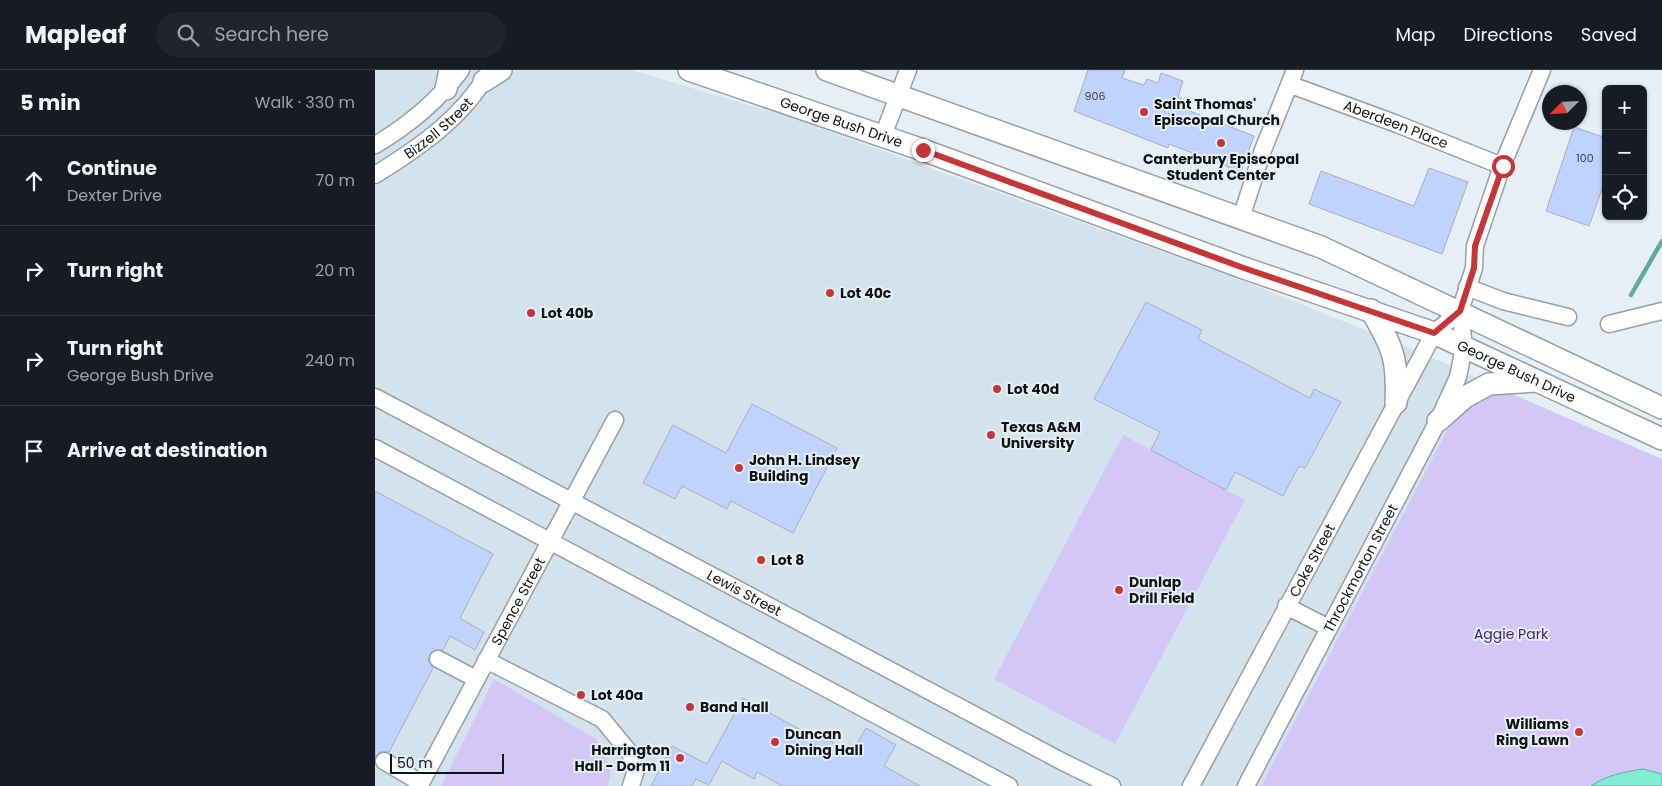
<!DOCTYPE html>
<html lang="en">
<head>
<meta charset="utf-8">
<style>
	body { margin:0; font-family:Poppins,sans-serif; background:#20242c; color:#f1f3f6 }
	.controls { position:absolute; right:15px; top:15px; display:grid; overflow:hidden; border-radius:8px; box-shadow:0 1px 4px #0004 }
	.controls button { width:45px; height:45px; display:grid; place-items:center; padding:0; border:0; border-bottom:1px solid #363941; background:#171b24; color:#f1f3f6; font:25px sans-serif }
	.compass { position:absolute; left:1167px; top:15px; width:45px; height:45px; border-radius:50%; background:#171b24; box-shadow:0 1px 4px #0004; rotate:246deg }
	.scale { position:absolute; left:15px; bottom:12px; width:114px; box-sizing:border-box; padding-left:5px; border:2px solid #0f1315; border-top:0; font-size:14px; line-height:18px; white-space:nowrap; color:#0f1315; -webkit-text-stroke:4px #e5eff5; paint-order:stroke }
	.stop { position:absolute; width:15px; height:15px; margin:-11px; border:4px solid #c53638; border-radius:50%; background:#fff }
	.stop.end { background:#c53638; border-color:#fff; box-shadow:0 1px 5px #0008 }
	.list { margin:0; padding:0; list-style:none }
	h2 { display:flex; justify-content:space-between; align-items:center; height:65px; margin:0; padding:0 20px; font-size:21px }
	h2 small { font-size:16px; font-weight:400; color:#9ea1a6 }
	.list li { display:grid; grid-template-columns:32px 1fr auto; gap:15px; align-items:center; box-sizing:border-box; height:90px; padding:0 20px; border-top:1px solid #363941 }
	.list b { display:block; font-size:19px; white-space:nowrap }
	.list p { margin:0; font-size:16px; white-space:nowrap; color:#9ea1a6 }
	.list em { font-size:16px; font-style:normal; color:#9ea1a6 }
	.icon { flex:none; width:28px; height:28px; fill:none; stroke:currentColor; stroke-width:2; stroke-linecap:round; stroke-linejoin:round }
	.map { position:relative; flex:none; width:1287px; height:716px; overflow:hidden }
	header { display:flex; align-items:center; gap:30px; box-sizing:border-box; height:70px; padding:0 25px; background:#171b24; border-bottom:1px solid #363941 }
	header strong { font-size:24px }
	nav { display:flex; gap:28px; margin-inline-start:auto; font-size:18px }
	.search { width:350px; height:45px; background:#20242c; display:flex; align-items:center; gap:12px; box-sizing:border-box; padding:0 18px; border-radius:28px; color:#9ea1a6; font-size:19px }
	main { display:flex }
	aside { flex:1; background:#171b24 }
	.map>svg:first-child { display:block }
	.built { fill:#d2e3ee }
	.green { fill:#d2c7f6 }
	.water { fill:#81edd4; stroke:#5fac9b }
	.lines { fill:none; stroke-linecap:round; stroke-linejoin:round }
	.stream { stroke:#5fac9b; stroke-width:4.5 }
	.building { fill:#bfd3fe; stroke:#aaafb7 }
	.minor-casing { stroke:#969fa5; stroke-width:19 }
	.major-casing { stroke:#969fa5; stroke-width:24 }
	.minor { stroke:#fff; stroke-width:16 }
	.major { stroke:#fff; stroke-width:21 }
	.route { stroke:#c53638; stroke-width:6 }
	.poi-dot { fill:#c53638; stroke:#e5eff5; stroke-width:2 }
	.labels { text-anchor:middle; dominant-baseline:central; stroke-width:4; stroke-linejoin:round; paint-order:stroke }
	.number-label { font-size:11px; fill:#3b434f }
	.poi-label { font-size:14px; font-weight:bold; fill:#0f1315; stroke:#e5eff5; text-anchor:start }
	.street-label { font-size:14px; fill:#0f1315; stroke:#e5eff5 }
	.park-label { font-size:14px; fill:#432478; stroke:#e5eff5 }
</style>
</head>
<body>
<header>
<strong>Mapleaf</strong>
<div class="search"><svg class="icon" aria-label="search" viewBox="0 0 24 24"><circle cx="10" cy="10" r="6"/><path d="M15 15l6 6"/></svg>Search here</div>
<nav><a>Map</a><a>Directions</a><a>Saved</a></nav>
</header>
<main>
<aside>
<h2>5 min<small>Walk · 330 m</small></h2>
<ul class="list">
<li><svg class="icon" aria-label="ahead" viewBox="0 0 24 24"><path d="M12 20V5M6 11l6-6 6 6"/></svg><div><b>Continue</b><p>Dexter Drive</p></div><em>70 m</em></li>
<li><svg class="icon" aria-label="right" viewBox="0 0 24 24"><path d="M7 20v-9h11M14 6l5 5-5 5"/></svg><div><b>Turn right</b></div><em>20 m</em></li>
<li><svg class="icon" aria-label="right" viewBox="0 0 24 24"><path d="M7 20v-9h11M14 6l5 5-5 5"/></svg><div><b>Turn right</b><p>George Bush Drive</p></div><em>240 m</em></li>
<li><svg class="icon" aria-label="arrive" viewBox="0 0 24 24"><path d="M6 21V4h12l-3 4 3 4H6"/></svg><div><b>Arrive at destination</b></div></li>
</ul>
</aside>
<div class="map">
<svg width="1287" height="716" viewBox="0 0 1287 716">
	<rect width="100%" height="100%" fill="#e5eff5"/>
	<polygon class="built" points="0,0 256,0 414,47 871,212 1040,280 1177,341 1287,716 0,716"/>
	<g class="green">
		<polygon points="1120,317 1287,389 1287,716 886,716 1074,357 1084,339"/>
		<polygon points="748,365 870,430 740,674 619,609"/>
		<polygon points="119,609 221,669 235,698 235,710 232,716 66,716"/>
	</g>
	<path class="water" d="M1268,699L1287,704V716H1216C1231,705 1250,702 1268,699Z"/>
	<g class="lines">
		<polyline class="stream" points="1256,225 1287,171"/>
	</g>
	<g class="building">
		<polygon points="713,0 750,0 747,8 769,15 772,9 783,13 786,3 808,11 803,27 809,30 807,38 879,66 866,102 794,74 793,78 699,41"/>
		<polygon points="1199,57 1231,68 1231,108 1214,156 1171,141"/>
		<polygon points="1054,98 1093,112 1067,184 934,134 946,101 1039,136"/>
		<polygon points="771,232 827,260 823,269 935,328 939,319 966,332 930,398 924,396 908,426 860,402 851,420 776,380 785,362 719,329"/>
		<polygon points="377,334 462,378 418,463 356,431 352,439 307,416 300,429 268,413 298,355 351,383"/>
		<polygon points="0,421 118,484 85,548 109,562 100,580 75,566 68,580 57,581 53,590 58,598 14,682 5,682 0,687"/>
		<polygon points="368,628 442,669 444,665 477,683 491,658 521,675 509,696 545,716 407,716 382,702 379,709 347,691 334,715 321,709 317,716 276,716 297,676 332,694"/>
	</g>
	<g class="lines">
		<defs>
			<g id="minor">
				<path id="s1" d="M916,15L1022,54L1127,96"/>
				<polyline points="508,66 533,0"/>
				<path d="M0,75C34,55 62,32 86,0"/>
				<path id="s2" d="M0,105C45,77 89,47 115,0"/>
				<polyline points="866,148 888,80 920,0"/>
				<polyline points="1092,217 1128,231 1193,247"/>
				<polyline points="1234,254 1287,241"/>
				<path id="s3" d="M0,327L688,692L737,716"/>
				<polyline points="0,378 634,716"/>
				<polyline points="911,536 954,558"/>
				<polyline points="63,589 101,609"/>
				<polyline points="111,590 227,649 255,683 261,700 256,716"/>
				<path id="s4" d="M9,691L46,713L240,350"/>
				<path id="s5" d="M816,716L1059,263L1085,241"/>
				<path id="s6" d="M871,716L1063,351L1083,307L1089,277L1085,241L1099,198L1100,176L1127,96L1167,0"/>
			</g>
			<g id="major">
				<path id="s7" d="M314,0L548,80L866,197L1059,263L1287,369"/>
				<polyline points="452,0 946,177 1287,338"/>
				<polyline points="109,11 126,0"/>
				<polyline points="71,19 75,0"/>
				<path d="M996,240C1018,278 1023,288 1021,333"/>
				<polyline points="1063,351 1090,327 1114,314 1161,311"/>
			</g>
		</defs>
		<use href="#minor" class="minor-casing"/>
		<use href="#major" class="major-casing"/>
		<use href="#minor" class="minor"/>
		<use href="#major" class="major"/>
	</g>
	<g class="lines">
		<polyline class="route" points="548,80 866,197 1059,263 1085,241 1099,198 1100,176 1128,96"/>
	</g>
	<g class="poi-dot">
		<circle cx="769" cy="42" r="5"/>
		<circle cx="846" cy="73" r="5"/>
		<circle cx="455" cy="223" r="5"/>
		<circle cx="156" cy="243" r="5"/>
		<circle cx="622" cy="319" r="5"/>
		<circle cx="616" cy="365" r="5"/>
		<circle cx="364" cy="398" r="5"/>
		<circle cx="386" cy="490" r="5"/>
		<circle cx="744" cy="520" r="5"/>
		<circle cx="206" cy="625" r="5"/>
		<circle cx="315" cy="637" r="5"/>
		<circle cx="1204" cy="662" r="5"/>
		<circle cx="400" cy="672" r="5"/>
		<circle cx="305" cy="688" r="5"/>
	</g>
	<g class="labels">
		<g class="number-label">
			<text x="720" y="26">906</text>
			<text x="1210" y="88">100</text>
		</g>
		<g class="poi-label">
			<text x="779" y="34">Saint Thomas'<tspan x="779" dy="16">Episcopal Church</tspan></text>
			<text x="846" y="89" text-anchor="middle">Canterbury Episcopal<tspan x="846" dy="16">Student Center</tspan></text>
			<text x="465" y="223">Lot 40c</text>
			<text x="166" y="243">Lot 40b</text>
			<text x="632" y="319">Lot 40d</text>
			<text x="626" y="357">Texas A&amp;M<tspan x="626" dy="16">University</tspan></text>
			<text x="374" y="390">John H. Lindsey<tspan x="374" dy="16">Building</tspan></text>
			<text x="396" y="490">Lot 8</text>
			<text x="754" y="512">Dunlap<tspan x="754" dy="16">Drill Field</tspan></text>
			<text x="216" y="625">Lot 40a</text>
			<text x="325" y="637">Band Hall</text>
			<text x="1194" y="654" text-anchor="end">Williams<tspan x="1194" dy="16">Ring Lawn</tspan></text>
			<text x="410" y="664">Duncan<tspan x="410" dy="16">Dining Hall</tspan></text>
			<text x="295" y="680" text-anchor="end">Harrington<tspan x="295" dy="16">Hall - Dorm 11</tspan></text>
		</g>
		<g class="street-label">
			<text stroke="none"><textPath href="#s7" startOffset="161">George Bush Drive</textPath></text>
			<text stroke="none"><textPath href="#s1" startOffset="112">Aberdeen Place</textPath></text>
			<text stroke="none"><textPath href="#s2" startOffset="79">Bizzell Street</textPath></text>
			<text stroke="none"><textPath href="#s7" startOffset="881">George Bush Drive</textPath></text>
			<text stroke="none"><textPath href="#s5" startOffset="256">Coke Street</textPath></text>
			<text stroke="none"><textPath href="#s6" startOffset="246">Throckmorton Street</textPath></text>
			<text stroke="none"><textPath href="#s3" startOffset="418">Lewis Street</textPath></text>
			<text stroke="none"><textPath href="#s4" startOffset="249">Spence Street</textPath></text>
		</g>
		<g class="park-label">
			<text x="1136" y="564">Aggie Park</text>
		</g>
	</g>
</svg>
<div class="controls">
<button>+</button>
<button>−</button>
<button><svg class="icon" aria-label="locate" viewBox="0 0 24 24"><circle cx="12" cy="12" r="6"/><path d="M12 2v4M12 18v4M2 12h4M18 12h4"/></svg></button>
</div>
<svg class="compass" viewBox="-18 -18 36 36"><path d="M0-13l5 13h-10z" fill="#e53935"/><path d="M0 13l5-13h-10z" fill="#9ea1a6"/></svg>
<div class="scale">50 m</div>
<div class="stop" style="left:1128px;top:96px"></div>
<div class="stop end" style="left:548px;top:80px"></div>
</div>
</main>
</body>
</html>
